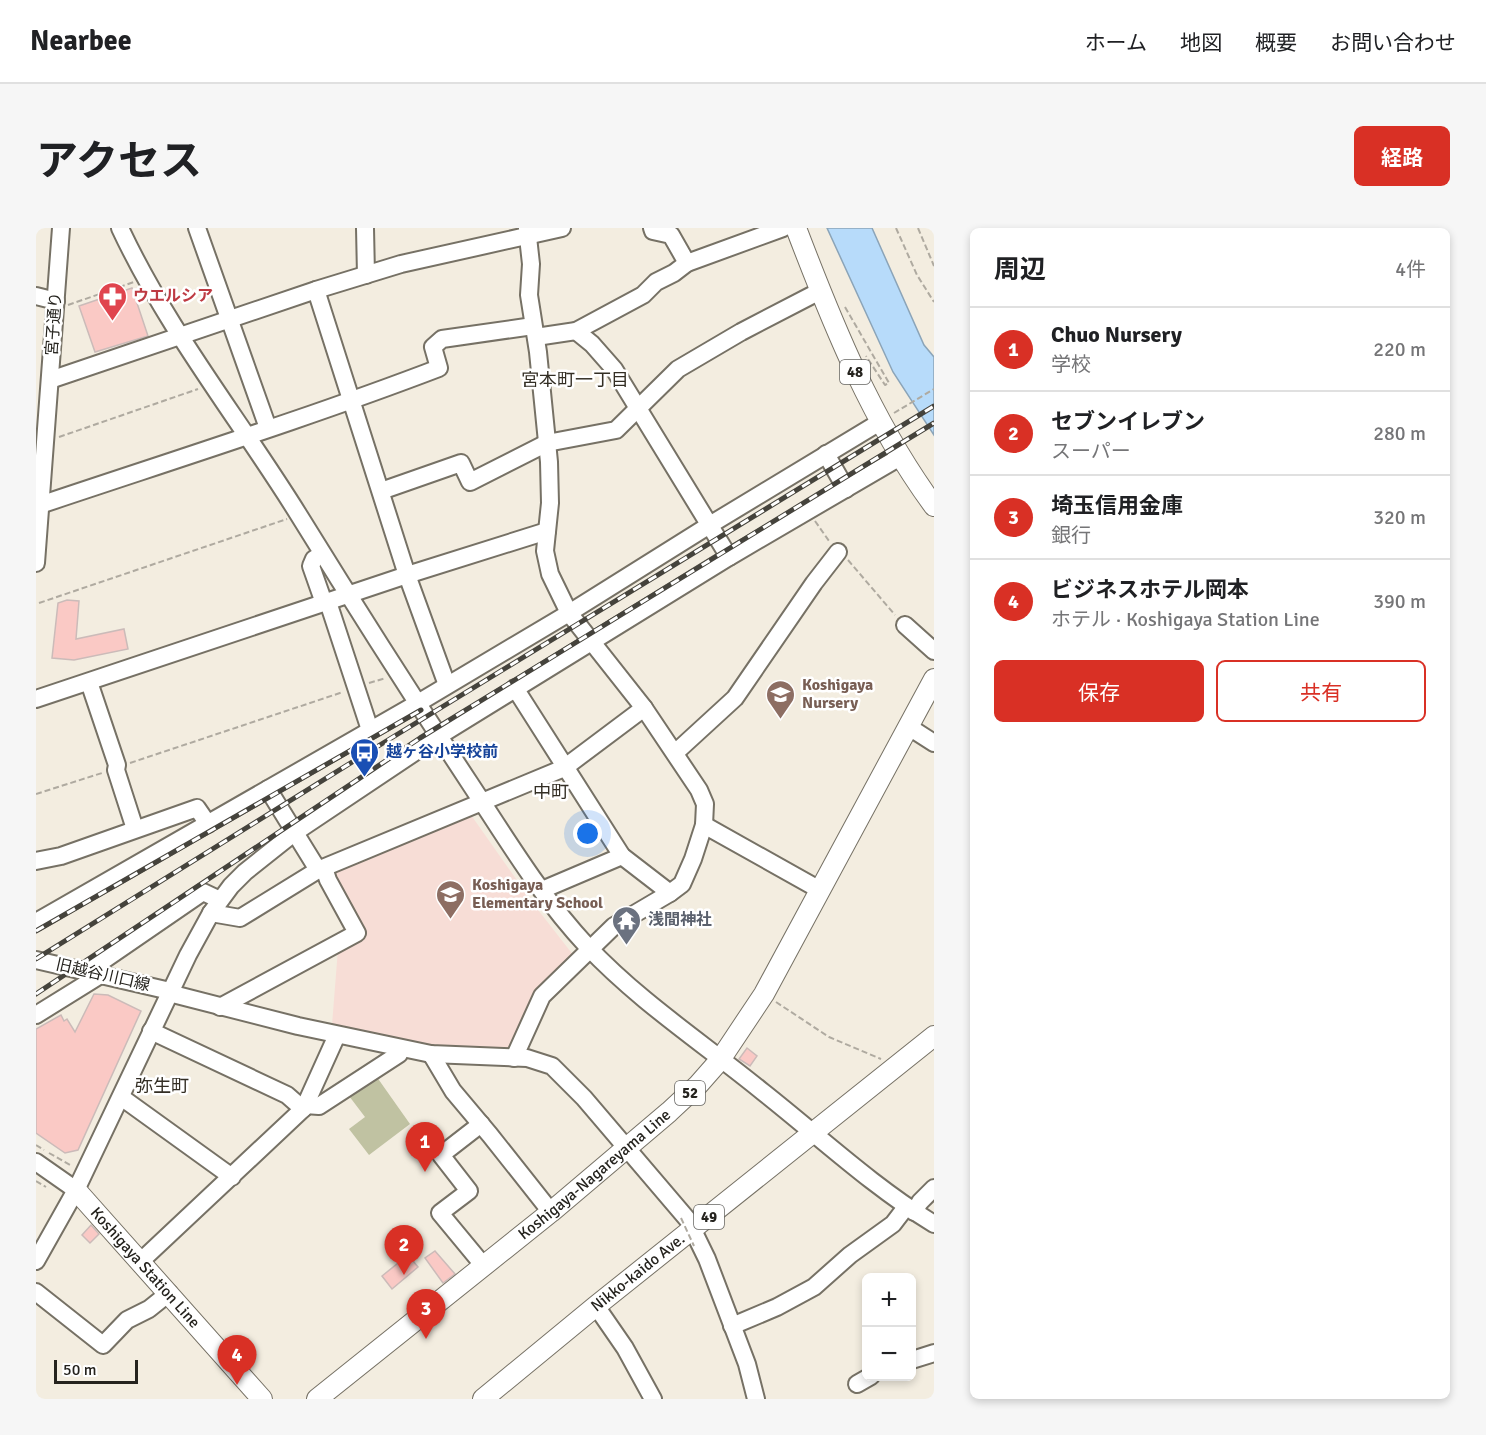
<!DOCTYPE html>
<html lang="ja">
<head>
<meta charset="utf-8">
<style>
	body { margin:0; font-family:Signika,"Noto Sans JP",sans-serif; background:#f6f6f6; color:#202124 }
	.controls { position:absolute; right:18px; bottom:18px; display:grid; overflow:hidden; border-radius:9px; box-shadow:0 3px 9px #0003 }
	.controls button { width:54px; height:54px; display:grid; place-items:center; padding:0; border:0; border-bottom:2px solid #e0e0e0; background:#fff; color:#202124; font:30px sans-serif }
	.scale { position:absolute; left:18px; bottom:15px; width:84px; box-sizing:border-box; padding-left:6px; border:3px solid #25231e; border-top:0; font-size:16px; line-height:21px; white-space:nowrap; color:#25231e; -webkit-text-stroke:4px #fff; paint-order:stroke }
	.you { position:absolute; left:552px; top:606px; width:21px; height:21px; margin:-15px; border:4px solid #fff; border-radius:50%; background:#1a73e8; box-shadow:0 0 0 9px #1a73e833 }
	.badge { display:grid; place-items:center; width:39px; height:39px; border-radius:50%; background:#d93025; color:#fff; font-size:20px; font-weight:700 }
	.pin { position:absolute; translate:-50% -50px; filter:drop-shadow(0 2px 3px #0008) }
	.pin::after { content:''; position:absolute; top:32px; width:21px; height:18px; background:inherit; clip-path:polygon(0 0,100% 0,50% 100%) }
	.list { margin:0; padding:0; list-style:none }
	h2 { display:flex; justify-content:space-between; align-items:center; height:78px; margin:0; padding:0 24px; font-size:26px }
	h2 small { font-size:20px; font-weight:400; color:#757577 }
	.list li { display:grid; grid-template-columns:39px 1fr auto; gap:18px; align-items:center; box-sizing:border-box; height:84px; padding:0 24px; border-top:2px solid #e0e0e0 }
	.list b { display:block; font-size:22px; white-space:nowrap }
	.list p { margin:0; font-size:20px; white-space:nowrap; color:#757577 }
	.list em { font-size:20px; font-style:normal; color:#757577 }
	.actions { display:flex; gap:12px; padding:18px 24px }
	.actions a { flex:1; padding:14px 0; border:2px solid #d93025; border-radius:9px; text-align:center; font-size:21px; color:#d93025 }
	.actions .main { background:#d93025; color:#fff }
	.map { position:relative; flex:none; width:898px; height:1171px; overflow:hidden; border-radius:9px }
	header { display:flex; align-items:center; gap:36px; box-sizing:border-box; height:84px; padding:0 30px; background:#fff; border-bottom:2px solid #e0e0e0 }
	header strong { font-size:28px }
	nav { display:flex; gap:33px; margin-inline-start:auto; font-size:21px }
	.intro { display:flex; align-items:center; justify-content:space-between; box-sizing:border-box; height:144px; padding:0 36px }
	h1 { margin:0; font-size:42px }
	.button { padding:15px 27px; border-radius:9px; background:#d93025; color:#fff; font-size:21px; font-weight:700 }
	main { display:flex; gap:36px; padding:0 36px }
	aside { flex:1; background:#fff; border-radius:9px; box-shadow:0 3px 9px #0003 }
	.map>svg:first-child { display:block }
	.education { fill:#f7ddd6 }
	.green { fill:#c0c2a2 }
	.water { fill:#b7dbfa; stroke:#8ba4b8; stroke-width:1.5 }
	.building { fill:#fac9c5; stroke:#cbbbb9; stroke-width:1.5 }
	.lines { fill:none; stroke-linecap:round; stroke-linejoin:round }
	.minor-casing { stroke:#767165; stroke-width:20 }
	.major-casing { stroke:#767165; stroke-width:22 }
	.path { stroke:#afaaa0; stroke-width:2; stroke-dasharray:6 3; stroke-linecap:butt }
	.minor { stroke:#fff; stroke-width:16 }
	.major { stroke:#fff; stroke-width:20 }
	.rail-casing { stroke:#45433c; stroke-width:5 }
	.rail { stroke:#fff; stroke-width:3; stroke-dasharray:9; stroke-linecap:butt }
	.path-bridge { stroke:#afaaa0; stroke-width:2; stroke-dasharray:6 3; stroke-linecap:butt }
	.labels { text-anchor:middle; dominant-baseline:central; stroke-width:5; stroke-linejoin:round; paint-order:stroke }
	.shield { fill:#fff; stroke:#666562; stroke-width:1.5 }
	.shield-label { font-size:15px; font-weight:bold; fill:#25231e }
	.health-label { font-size:16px; font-weight:bold; fill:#be3a42; stroke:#fff; text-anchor:start }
	.street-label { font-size:16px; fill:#25231e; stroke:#fff }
	.education-label { font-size:16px; font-weight:bold; fill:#785e54; stroke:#fff; text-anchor:start }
	.transit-label { font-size:16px; font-weight:bold; fill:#164399; stroke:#fff; text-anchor:start }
	.worship-label { font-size:16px; font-weight:bold; fill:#5b616d; stroke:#fff; text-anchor:start }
	.neighbourhood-label { font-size:18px; fill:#332e24; stroke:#fff }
</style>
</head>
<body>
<header>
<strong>Nearbee</strong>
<nav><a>ホーム</a><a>地図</a><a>概要</a><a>お問い合わせ</a></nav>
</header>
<div class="intro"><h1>アクセス</h1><a class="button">経路</a></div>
<main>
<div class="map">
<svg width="898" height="1171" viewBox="0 0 898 1171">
	<rect width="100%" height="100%" fill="#f3ede0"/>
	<polygon class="education" points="435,587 499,678 538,728 474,824 409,821 296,797 302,721 326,706 295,649 298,643"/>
	<polygon class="green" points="338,845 374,896 333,927 313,901 329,889 310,864"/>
	<polygon class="water" points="791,0 836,0 888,117 898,129 898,207 857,144"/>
	<g class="building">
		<polygon points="96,60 112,108 59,124 43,78"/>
		<polygon points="31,372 43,373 40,411 88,401 92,421 38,432 16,430 22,375"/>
		<polygon points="58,766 72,767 105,783 42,922 29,925 0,905 0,801 25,787 28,793 31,791 39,804"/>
		<polygon points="711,820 721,828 714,838 703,831"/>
		<polygon points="55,997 63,1006 54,1015 46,1007"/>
		<polygon points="399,1023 419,1046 407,1055 389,1030"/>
		<polygon points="372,1027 382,1039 356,1061 346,1048"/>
	</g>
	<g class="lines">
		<defs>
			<g id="minor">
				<path d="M84,0C132,103 204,192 264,289C319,378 375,466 433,554C470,610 505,669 551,718C605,775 667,815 727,864C784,909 836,958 898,996"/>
				<polyline points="161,0 232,200"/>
				<polyline points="329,0 330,47"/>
				<polyline points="616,0 617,3 635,7 651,35"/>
				<polyline points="280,62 371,347 411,457"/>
				<polyline points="0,68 20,73"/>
				<polyline points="540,103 556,116 578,141 693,329"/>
				<polyline points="500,109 540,103 607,67 620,54 638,45 651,35 747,0"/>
				<polyline points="14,152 280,62 365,36 526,0"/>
				<polyline points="790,226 810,261"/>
				<polyline points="345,263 425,235 434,254 511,215 580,202 642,141 705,104 784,63"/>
				<path d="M0,276L4,277C138,232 272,190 403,140L397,119L406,111L497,98"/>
				<polyline points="286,326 278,331 275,338 288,375"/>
				<polyline points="0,335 25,0"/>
				<polyline points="292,374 334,502"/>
				<polyline points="869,397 898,423"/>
				<polyline points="53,454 81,537 80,542 99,601"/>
				<polyline points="479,460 586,628 634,665"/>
				<polyline points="0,471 371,347 511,303"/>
				<polyline points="873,499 898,515"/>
				<polyline points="639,525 699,470 778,355 802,324"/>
				<polyline points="232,561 282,642"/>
				<polyline points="668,597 784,662"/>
				<polyline points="0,633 25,628 161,580 172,596"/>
				<polyline points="506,662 586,628"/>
				<polyline points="175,685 204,690 282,642 528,540 608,480"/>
				<polyline points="0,694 382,475 533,385 672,298 844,194"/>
				<polyline points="0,732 134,763"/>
				<polyline points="52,743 167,664 184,672"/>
				<polyline points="133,765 262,798 395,826 491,830 516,838 548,870 652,992 671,1031 711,1136 720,1171"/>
				<polyline points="184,779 321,705 292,652 288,640"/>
				<polyline points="0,787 66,746"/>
				<polyline points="115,803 251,867 267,881"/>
				<polyline points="395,826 417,863 454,907 515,984"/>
				<polyline points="478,830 506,768 578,698 634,665 646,656 657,631 668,597 669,576 663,562 608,480 533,385 514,346 509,323 514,275 513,234 502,124 493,67 495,36 491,0"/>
				<polyline points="85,869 196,949"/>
				<polyline points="269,877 283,878 363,826 363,820"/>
				<polyline points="445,896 405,927 433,963 404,985 447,1037"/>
				<polyline points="0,934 40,962"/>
				<polyline points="878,984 884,974 898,960"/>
				<polyline points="0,1033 40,962 152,727 175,685 195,658 209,644 258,605 403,508 693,329 864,229"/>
				<polyline points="105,1033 268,880 301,807"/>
				<polyline points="0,1064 67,1117 91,1092 113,1081 133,1065"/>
				<polyline points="560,1078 589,1120 617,1171"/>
				<polyline points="696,1098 741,1079 778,1059 814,1027 857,996 870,979"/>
				<polyline points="876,1132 898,1125"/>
				<polyline points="821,1156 835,1148"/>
			</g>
			<g id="major">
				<path d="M760,0C797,97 836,194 898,278"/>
				<path id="s1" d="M40,962L226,1171"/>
				<path id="s2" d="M281,1171L515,984L633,884L662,857L684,832L728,766L898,451"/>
				<path id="s3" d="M447,1171L560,1078L898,808"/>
			</g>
		</defs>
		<use href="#minor" class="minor-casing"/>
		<use href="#major" class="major-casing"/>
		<g class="path">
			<polyline points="860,0 881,47 898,74"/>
			<polyline points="882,0 898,38"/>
			<polyline points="32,77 98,54"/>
			<polyline points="809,79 853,155 849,157 830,128"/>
			<polyline points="858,185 898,161"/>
			<polyline points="23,209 162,161"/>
			<polyline points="779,293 793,313"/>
			<polyline points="812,332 859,387"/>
			<polyline points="3,375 251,291"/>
			<polyline points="333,455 350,450"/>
			<polyline points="94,535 307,464"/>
			<polyline points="0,566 66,545"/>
			<polyline points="740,774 793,809 845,831"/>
			<polyline points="0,917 8,922"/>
			<polyline points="13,925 36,938"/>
			<polyline points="0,953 10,959"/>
		</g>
		<use href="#minor" class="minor"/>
		<use href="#major" class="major"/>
		<defs>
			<g id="rail">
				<polyline points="0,703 385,482"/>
				<polyline points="0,731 321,531 898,178"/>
				<polyline points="0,766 384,510 898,195"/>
			</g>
		</defs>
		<use href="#rail" class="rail-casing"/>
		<use href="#rail" class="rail"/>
		<polyline class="path-bridge" points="645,990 658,1018"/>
	</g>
	<defs>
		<symbol id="pharmacy-pin" viewBox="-11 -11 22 30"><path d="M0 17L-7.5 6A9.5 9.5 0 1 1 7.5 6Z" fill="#e0444e" stroke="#fff"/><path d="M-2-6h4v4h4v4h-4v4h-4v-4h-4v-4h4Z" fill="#fff"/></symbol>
		<symbol id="school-pin" viewBox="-11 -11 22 30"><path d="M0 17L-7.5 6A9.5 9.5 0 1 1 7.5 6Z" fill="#8d6e63" stroke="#fff"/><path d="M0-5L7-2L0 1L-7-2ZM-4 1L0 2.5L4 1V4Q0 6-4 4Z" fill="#fff"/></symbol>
		<symbol id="bus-pin" viewBox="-11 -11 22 30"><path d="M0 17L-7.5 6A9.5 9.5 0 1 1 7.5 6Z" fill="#1a4fb4" stroke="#fff"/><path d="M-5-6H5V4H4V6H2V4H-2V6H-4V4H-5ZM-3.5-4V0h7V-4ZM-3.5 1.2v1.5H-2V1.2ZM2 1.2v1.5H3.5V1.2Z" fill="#fff"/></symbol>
		<symbol id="temple-pin" viewBox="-11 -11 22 30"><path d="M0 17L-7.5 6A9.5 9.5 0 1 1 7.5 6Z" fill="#6b7280" stroke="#fff"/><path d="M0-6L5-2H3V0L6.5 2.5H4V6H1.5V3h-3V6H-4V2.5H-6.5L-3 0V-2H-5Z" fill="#fff"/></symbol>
	</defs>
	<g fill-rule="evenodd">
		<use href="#pharmacy-pin" x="60" y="52" width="33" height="45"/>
		<use href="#school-pin" x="728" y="450" width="33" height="45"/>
		<use href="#bus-pin" x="312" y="508" width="33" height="45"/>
		<use href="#school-pin" x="398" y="650" width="33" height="45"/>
		<use href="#temple-pin" x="574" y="676" width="33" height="45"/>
	</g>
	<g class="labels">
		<g class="shield">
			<rect x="804" y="132" width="30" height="24" rx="4.5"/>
			<rect x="639" y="853" width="30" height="24" rx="4.5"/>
			<rect x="658" y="977" width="30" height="24" rx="4.5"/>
		</g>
		<g class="shield-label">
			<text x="819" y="144">48</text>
			<text x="654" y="865">52</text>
			<text x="673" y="989">49</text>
		</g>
		<g class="health-label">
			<text x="97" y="68">ウエルシア</text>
		</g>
		<g class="street-label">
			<text transform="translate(18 96) rotate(-86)">宮子通り</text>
			<text transform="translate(67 747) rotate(13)">旧越谷川口線</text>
			<text stroke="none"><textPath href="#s2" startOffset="357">Koshigaya-Nagareyama Line</textPath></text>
			<text stroke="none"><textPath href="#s1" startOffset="104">Koshigaya Station Line</textPath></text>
			<text stroke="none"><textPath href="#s3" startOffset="200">Nikko-kaido Ave.</textPath></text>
		</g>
		<g class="education-label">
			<text x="766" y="457">Koshigaya<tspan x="766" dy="18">Nursery</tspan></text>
			<text x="436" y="657">Koshigaya<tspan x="436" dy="18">Elementary School</tspan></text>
		</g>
		<g class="transit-label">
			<text x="350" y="524">越ヶ谷小学校前</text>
		</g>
		<g class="worship-label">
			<text x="612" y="692">浅間神社</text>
		</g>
		<g class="neighbourhood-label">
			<text x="539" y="152">宮本町一丁目</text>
			<text x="515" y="564">中町</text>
			<text x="126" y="858">弥生町</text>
		</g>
	</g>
</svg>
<div class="controls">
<button>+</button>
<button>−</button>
</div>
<div class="scale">50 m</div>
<div class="you"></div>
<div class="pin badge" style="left:389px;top:944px">1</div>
<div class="pin badge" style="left:368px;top:1047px">2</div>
<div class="pin badge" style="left:390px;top:1111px">3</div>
<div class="pin badge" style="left:201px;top:1157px">4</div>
</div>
<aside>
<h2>周辺<small>4件</small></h2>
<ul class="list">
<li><span class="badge">1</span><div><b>Chuo Nursery</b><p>学校</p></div><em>220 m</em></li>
<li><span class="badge">2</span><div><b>セブンイレブン</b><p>スーパー</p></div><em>280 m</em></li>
<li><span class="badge">3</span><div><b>埼玉信用金庫</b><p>銀行</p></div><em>320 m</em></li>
<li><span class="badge">4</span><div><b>ビジネスホテル岡本</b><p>ホテル · Koshigaya Station Line</p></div><em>390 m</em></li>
</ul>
<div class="actions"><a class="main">保存</a><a>共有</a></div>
</aside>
</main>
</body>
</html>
